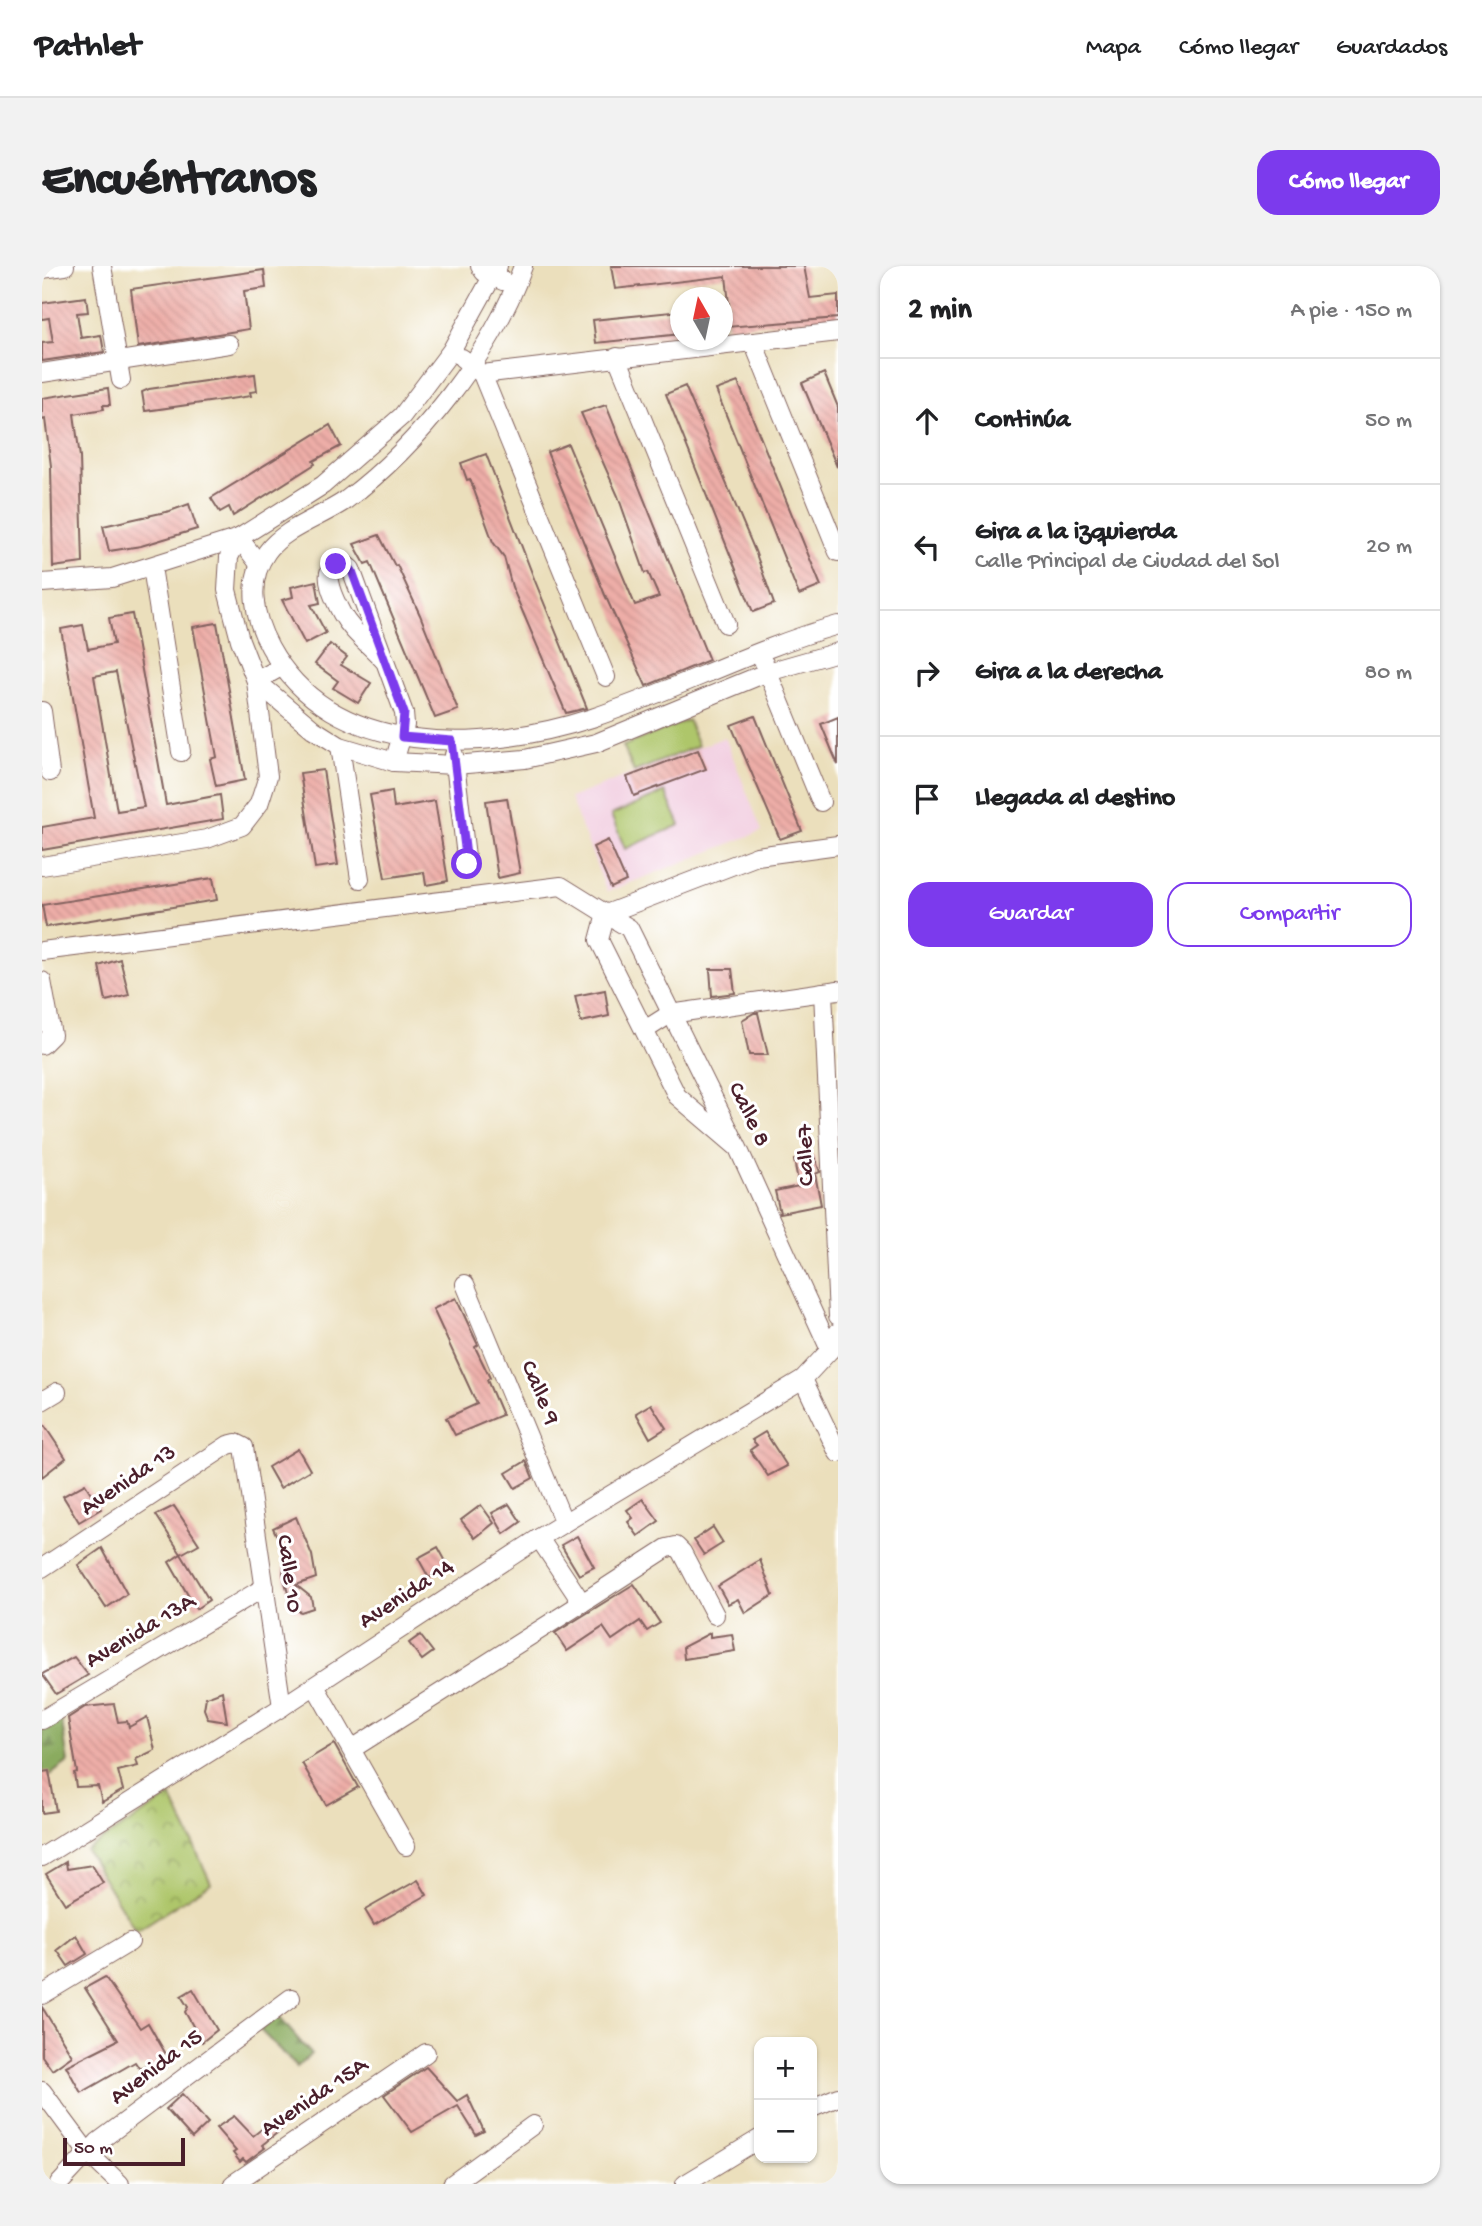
<!DOCTYPE html>
<html lang="es">
<head>
<meta charset="utf-8">
<style>
	body { margin:0; font-family:"Gochi Hand",sans-serif; background:#f2f2f2; color:#202124 }
	.controls { position:absolute; right:21px; bottom:21px; display:grid; overflow:hidden; border-radius:14px; box-shadow:0 2px 5px #0004 }
	.controls button { width:63px; height:63px; display:grid; place-items:center; padding:0; border:0; border-bottom:2px solid #e0e0e0; background:#fff; color:#202124; font:35px sans-serif }
	.compass { position:absolute; left:628px; top:21px; width:63px; height:63px; border-radius:50%; background:#fff; box-shadow:0 2px 5px #0004; rotate:351deg }
	.scale { position:absolute; left:21px; bottom:18px; width:122px; box-sizing:border-box; padding-left:7px; border:4px solid #4a1f2b; border-top:0; font-size:19px; line-height:24px; white-space:nowrap; color:#4a1f2b; -webkit-text-stroke:5px #fff; paint-order:stroke }
	.stop { position:absolute; width:21px; height:21px; margin:-16px; border:5px solid #7c3aed; border-radius:50%; background:#fff }
	.stop.end { background:#7c3aed; border-color:#fff; box-shadow:0 2px 7px #0008 }
	.list { margin:0; padding:0; list-style:none }
	h2 { display:flex; justify-content:space-between; align-items:center; height:91px; margin:0; padding:0 28px; font-size:30px }
	h2 small { font-size:23px; font-weight:400; color:#757577 }
	.list li { display:grid; grid-template-columns:46px 1fr auto; gap:21px; align-items:center; box-sizing:border-box; height:126px; padding:0 28px; border-top:2px solid #e0e0e0 }
	.list b { display:block; font-size:26px; white-space:nowrap }
	.list p { margin:0; font-size:23px; white-space:nowrap; color:#757577 }
	.list em { font-size:23px; font-style:normal; color:#757577 }
	.actions { display:flex; gap:14px; padding:21px 28px }
	.actions a { flex:1; padding:16px 0; border:2px solid #7c3aed; border-radius:21px; text-align:center; font-size:24px; color:#7c3aed }
	.actions .main { background:#7c3aed; color:#fff }
	.icon { flex:none; width:38px; height:38px; fill:none; stroke:currentColor; stroke-width:2; stroke-linecap:round; stroke-linejoin:round }
	.map { position:relative; flex:none; width:796px; height:1918px; overflow:hidden; border-radius:21px }
	header { display:flex; align-items:center; gap:42px; box-sizing:border-box; height:98px; padding:0 35px; background:#fff; border-bottom:2px solid #e0e0e0 }
	header strong { font-size:33px }
	nav { display:flex; gap:38px; margin-inline-start:auto; font-size:24px }
	.intro { display:flex; align-items:center; justify-content:space-between; box-sizing:border-box; height:168px; padding:0 42px }
	h1 { margin:0; font-size:49px }
	.button { padding:18px 32px; border-radius:21px; background:#7c3aed; color:#fff; font-size:24px; font-weight:700 }
	main { display:flex; gap:42px; padding:0 42px }
	aside { flex:1; background:#fff; border-radius:21px; box-shadow:0 2px 5px #0004 }
	.map>svg:first-child { display:block }
	.built { fill:#f2cfe1 }
	.forest { fill:url(#forest-firs); stroke:#6a6545; stroke-width:2 }
	.park { fill:url(#park-crowns); stroke:#7c724b; stroke-width:2 }
	.pitch { fill:#aec66b; stroke:#7c724b; stroke-width:2 }
	.building { fill:url(#building-back-hatch); fill-rule:evenodd }
	.lines { fill:none; stroke-linecap:round; stroke-linejoin:round }
	.street-casing { stroke:#82625e; stroke-width:20 }
	.street { stroke:#fff; stroke-width:18 }
	.route { stroke:#7c3aed; stroke-width:9 }
	.labels { text-anchor:middle; dominant-baseline:central; stroke-width:6; stroke-linejoin:round; paint-order:stroke }
	.street-label { font-size:24px; fill:#4a1f2b; stroke:#fff }
</style>
</head>
<body>
<header>
<strong>Pathlet</strong>
<nav><a>Mapa</a><a>Cómo llegar</a><a>Guardados</a></nav>
</header>
<div class="intro"><h1>Encuéntranos</h1><a class="button">Cómo llegar</a></div>
<main>
<div class="map">
<svg width="796" height="1918" viewBox="0 0 796 1918">
	<defs>
		<pattern id="forest-firs" width="22" height="20" patternUnits="userSpaceOnUse" patternTransform="scale(1.75)"><rect width="22" height="20" fill="#8aab5f"/><path d="M5 1l3.5 6h-7zM16 11l3.5 6h-7z" fill="#738b4f"/></pattern>
		<pattern id="park-crowns" width="20" height="18" patternUnits="userSpaceOnUse" patternTransform="scale(1.75)"><rect width="20" height="18" fill="#aec66b"/><path d="M2 6a3 3 0 1 1 6 0M12 15a3 3 0 1 1 6 0" fill="none" stroke="#90a058"/></pattern>
		<pattern id="building-back-hatch" width="6" height="6" patternUnits="userSpaceOnUse" patternTransform="scale(1.75)"><rect width="6" height="6" fill="#edada7"/><path d="M-1 5l2 2M0 0l6 6M5-1l2 2" fill="none" stroke="#cd9490"/></pattern>
	</defs>
	<rect width="100%" height="100%" fill="#fff"/>
	<filter id="ink" filterUnits="userSpaceOnUse"><feTurbulence type="fractalNoise" baseFrequency=".0143" numOctaves="2"/><feDisplacementMap in="SourceGraphic" scale="14" xChannelSelector="R" yChannelSelector="G"/><feConvolveMatrix kernelMatrix="1 2 1 2 8 2 1 2 1" color-interpolation-filters="sRGB"/></filter>
	<filter id="wash" filterUnits="userSpaceOnUse"><feTurbulence type="fractalNoise" baseFrequency=".00686" numOctaves="4" result="noise"/><feDisplacementMap in="SourceGraphic" scale="28" xChannelSelector="R" yChannelSelector="G"/><feGaussianBlur stdDeviation="1.57" result="paint"/><feColorMatrix in="noise" values="0 0 0 0 0 0 0 0 0 0 0 0 0 0 0 0 0 1.4 0 .05"/><feComposite in="paint" operator="in"/></filter>
	<g filter="url(#wash)">
		<rect width="100%" height="100%" fill="#ebdfbc"/>
		<polygon class="built" points="683,471 720,565 565,626 528,532"/>
		<g class="forest">
			<polygon points="19,1450 26,1496 0,1515 0,1461"/>
			<polygon points="236,1750 269,1788 255,1801 218,1764"/>
		</g>
		<polygon class="park" points="129,1530 169,1617 94,1665 44,1584"/>
		<g class="pitch">
			<polygon points="646,454 656,480 592,506 581,480"/>
			<polygon points="623,526 638,559 583,583 569,549"/>
		</g>
		<g id="blocks">
			<g class="building">
				<polygon points="569,0 762,0 768,32 796,29 796,52 685,61 683,38 687,38 684,10 573,23"/>
				<polygon points="222,4 224,22 202,25 207,63 96,81 89,23"/>
				<polygon points="44,31 46,46 35,47 39,72 59,69 62,86 0,95 0,77 11,76 7,52 0,53 0,37"/>
				<polygon points="639,45 639,68 554,77 551,54"/>
				<polygon points="782,107 796,141 795,201 760,117"/>
				<polygon points="213,108 215,125 208,126 209,130 103,145 100,126 107,123"/>
				<polygon points="696,116 779,320 757,329 674,124"/>
				<polygon points="643,120 713,285 732,338 711,346 624,128"/>
				<polygon points="66,122 68,139 61,139 62,143 32,148 38,191 41,297 11,301 9,200 3,153 0,154 0,132"/>
				<polygon points="564,139 667,394 604,420 563,329 505,186 526,178 593,339 617,331 606,306 603,307 576,230 539,147"/>
				<polygon points="288,159 299,180 271,195 273,198 191,250 187,241 178,246 169,232"/>
				<polygon points="444,188 493,315 545,442 524,447 470,321 462,291 451,276 428,213 425,214 419,197"/>
				<polygon points="147,238 155,263 99,280 67,285 61,260 128,245"/>
				<polygon points="337,269 353,300 355,299 378,349 416,444 393,452 328,296 323,298 312,278"/>
				<polygon points="274,315 278,337 269,339 284,367 263,378 240,334 251,331 249,321"/>
				<path d="M90,348L124,539L178,529L181,553L0,584V561L52,552L19,363L41,359L46,383L72,378L67,352ZM74,406L102,541L75,545L52,410Z"/>
				<polygon points="175,357 203,514 174,520 168,493 175,491 151,361"/>
				<polygon points="288,378 305,391 299,399 329,417 316,437 291,422 296,415 273,398"/>
				<polygon points="713,450 760,565 738,573 689,459"/>
				<polygon points="796,451 796,499 779,458"/>
				<polygon points="656,484 664,503 592,530 585,511"/>
				<polygon points="281,504 296,599 273,602 258,507"/>
				<polygon points="350,525 352,542 393,535 406,615 384,619 382,606 343,612 328,529"/>
				<polygon points="465,532 478,607 456,612 444,535"/>
				<polygon points="566,574 584,615 569,622 551,581"/>
				<polygon points="171,612 175,634 4,661 0,639"/>
				<polygon points="78,693 87,729 64,735 57,700"/>
				<polygon points="668,703 690,703 693,727 670,730"/>
				<polygon points="563,724 567,750 539,756 533,730"/>
				<polygon points="712,747 716,747 726,789 707,789 700,754"/>
				<polygon points="772,890 778,906 773,908 779,939 738,947 733,925 757,920 752,894"/>
				<polygon points="414,1032 436,1079 433,1081 448,1112 445,1114 460,1149 413,1169 404,1152 435,1138 391,1043"/>
				<polygon points="609,1138 624,1162 608,1172 594,1147"/>
				<polygon points="0,1156 24,1192 0,1211"/>
				<polygon points="723,1166 745,1200 726,1210 708,1184 715,1179 710,1174"/>
				<polygon points="256,1183 268,1204 238,1222 226,1201"/>
				<polygon points="484,1195 491,1212 473,1222 464,1207"/>
				<polygon points="43,1218 59,1243 37,1256 21,1230"/>
				<polygon points="601,1233 617,1255 596,1270 586,1256 591,1252 585,1244"/>
				<polygon points="467,1238 479,1256 462,1268 450,1247"/>
				<polygon points="439,1239 452,1257 433,1272 419,1254"/>
				<polygon points="132,1240 157,1278 139,1288 114,1249"/>
				<polygon points="254,1251 270,1289 274,1312 254,1319 269,1331 271,1342 259,1346 250,1343 241,1308 242,1300 248,1298 231,1262"/>
				<polygon points="671,1261 681,1277 662,1289 652,1274"/>
				<polygon points="535,1270 552,1301 537,1309 519,1279"/>
				<polygon points="396,1281 407,1301 387,1312 376,1292"/>
				<polygon points="60,1282 85,1328 64,1342 36,1299"/>
				<polygon points="139,1288 167,1334 154,1343 127,1296"/>
				<polygon points="718,1294 731,1329 703,1347 696,1333 686,1338 676,1320"/>
				<polygon points="592,1318 618,1357 605,1365 598,1355 570,1374 561,1361 525,1385 513,1367"/>
				<polygon points="668,1367 668,1371 690,1368 693,1385 642,1393 641,1381"/>
				<polygon points="378,1369 391,1386 380,1394 367,1377"/>
				<polygon points="32,1391 46,1409 14,1428 0,1408"/>
				<polygon points="180,1425 185,1456 166,1453 162,1443 164,1431"/>
				<polygon points="72,1438 76,1456 85,1455 87,1461 105,1451 113,1484 94,1493 96,1500 76,1505 81,1524 60,1536 56,1520 34,1521 32,1507 35,1506 26,1452 43,1441"/>
				<polygon points="292,1478 316,1521 284,1539 260,1497"/>
				<polygon points="7,1505 14,1545 0,1547 0,1506"/>
				<polygon points="24,1596 25,1603 50,1599 61,1617 23,1638 4,1608"/>
				<polygon points="376,1614 385,1629 332,1659 323,1644"/>
				<polygon points="34,1669 45,1688 26,1700 15,1684"/>
				<polygon points="63,1711 98,1762 106,1757 125,1790 120,1794 124,1801 110,1809 105,1799 97,1802 93,1796 39,1827 24,1800 76,1774 43,1722"/>
				<polygon points="151,1723 175,1764 160,1776 143,1746 146,1741 139,1730"/>
				<polygon points="0,1741 30,1790 10,1804 0,1790"/>
				<polygon points="384,1801 415,1835 425,1829 442,1865 434,1869 416,1840 370,1866 342,1829"/>
				<polygon points="140,1828 166,1857 150,1872 124,1843"/>
				<polygon points="192,1850 211,1870 231,1854 240,1863 220,1879 223,1882 204,1896 201,1893 198,1896 191,1887 194,1885 174,1862"/>
			</g>
		</g>
	</g>
	<g filter="url(#ink)">
		<use href="#blocks" fill-opacity="0" stroke="#82625e" stroke-width="2"/>
		<g class="lines">
			<defs>
				<g id="street">
					<polyline points="60,0 79,114"/>
					<polyline points="438,0 442,6 461,15"/>
					<polyline points="456,0 409,85 360,150 281,219 197,272 187,291 185,324 198,374 214,415 271,463 298,480 352,496 413,499 483,493 554,477 726,406 796,386"/>
					<path d="M481,0C452,85 376,180 304,234C280,251 242,262 225,286C204,315 212,352 228,381C290,494 443,487 550,452C634,424 711,383 796,359"/>
					<polyline points="0,3 23,0"/>
					<polyline points="711,76 796,286"/>
					<polyline points="575,91 684,358"/>
					<polyline points="420,92 440,108 564,411"/>
					<polyline points="0,107 187,78"/>
					<polyline points="440,108 796,66"/>
					<polyline points="110,301 139,486"/>
					<polyline points="0,317 70,312 197,272 217,298"/>
					<path d="M344,397C330,380 311,368 300,348C294,337 277,305 294,298C300,296 304,299 309,303L362,447L363,459L352,496"/>
					<polyline points="722,397 779,536"/>
					<polyline points="0,445 8,506"/>
					<polyline points="298,480 318,613"/>
					<polyline points="412,489 425,599"/>
					<polyline points="0,600 165,573 200,560 217,538 226,510 214,415 239,401"/>
					<polyline points="0,685 519,620 564,648 715,590 796,579"/>
					<polyline points="0,715 10,769 0,779"/>
					<polyline points="781,726 796,1050"/>
					<polyline points="603,764 628,748 796,724"/>
					<polyline points="696,882 635,830 557,674 564,648 587,662 696,882 788,1084"/>
					<polyline points="423,1018 522,1257"/>
					<polyline points="761,1113 796,1187"/>
					<polyline points="0,1135 15,1126"/>
					<polyline points="497,1272 540,1337 625,1282 634,1280 640,1286 673,1349"/>
					<polyline points="0,1302 186,1179 194,1177 202,1181 240,1441"/>
					<polyline points="273,1420 364,1580"/>
					<polyline points="0,1454 223,1321"/>
					<polyline points="310,1483 540,1337"/>
					<polyline points="0,1591 240,1441 497,1272 761,1113 788,1084 796,1066"/>
					<polyline points="0,1729 88,1676"/>
					<polyline points="0,1825 46,1887 78,1918"/>
					<polyline points="770,1842 796,1831"/>
					<polyline points="17,1918 56,1876 249,1732"/>
					<polyline points="191,1918 384,1787"/>
					<polyline points="410,1918 491,1859"/>
					<polyline points="643,1918 717,1873"/>
				</g>
			</defs>
			<use href="#street" class="street-casing"/>
			<use href="#street" class="street"/>
		</g>
	</g>
	<g class="lines" filter="url(#ink)">
		<polyline class="route" points="294,298 303,298 310,305 362,447 360,471 410,475 425,598"/>
	</g>
	<g class="labels">
		<g class="street-label">
			<text transform="translate(706 849) rotate(64)">Calle 8</text>
			<text transform="translate(765 889) rotate(-92)">Calle7</text>
			<text transform="translate(497 1127) rotate(67)">Calle 9</text>
			<text transform="translate(87 1215) rotate(-34)">Avenida 13</text>
			<text transform="translate(246 1308) rotate(82)">Calle 10</text>
			<text transform="translate(365 1329) rotate(-33)">Avenida 14</text>
			<text transform="translate(99 1366) rotate(-31)">Avenida 13A</text>
			<text transform="translate(115 1802) rotate(-37)">Avenida 15</text>
			<text transform="translate(273 1832) rotate(-34)">Avenida 15A</text>
		</g>
	</g>
</svg>
<div class="controls">
<button>+</button>
<button>−</button>
</div>
<svg class="compass" viewBox="-18 -18 36 36"><path d="M0-13l5 13h-10z" fill="#e53935"/><path d="M0 13l5-13h-10z" fill="#757577"/></svg>
<div class="scale">50 m</div>
<div class="stop" style="left:425px;top:598px"></div>
<div class="stop end" style="left:294px;top:298px"></div>
</div>
<aside>
<h2>2 min<small>A pie · 150 m</small></h2>
<ul class="list">
<li><svg class="icon" aria-label="ahead" viewBox="0 0 24 24"><path d="M12 20V5M6 11l6-6 6 6"/></svg><div><b>Continúa</b></div><em>50 m</em></li>
<li><svg class="icon" aria-label="left" viewBox="0 0 24 24"><path d="M17 20v-9H6M10 6l-5 5 5 5"/></svg><div><b>Gira a la izquierda</b><p>Calle Principal de Ciudad del Sol</p></div><em>20 m</em></li>
<li><svg class="icon" aria-label="right" viewBox="0 0 24 24"><path d="M7 20v-9h11M14 6l5 5-5 5"/></svg><div><b>Gira a la derecha</b></div><em>80 m</em></li>
<li><svg class="icon" aria-label="arrive" viewBox="0 0 24 24"><path d="M6 21V4h12l-3 4 3 4H6"/></svg><div><b>Llegada al destino</b></div></li>
</ul>
<div class="actions"><a class="main">Guardar</a><a>Compartir</a></div>
</aside>
</main>
</body>
</html>
